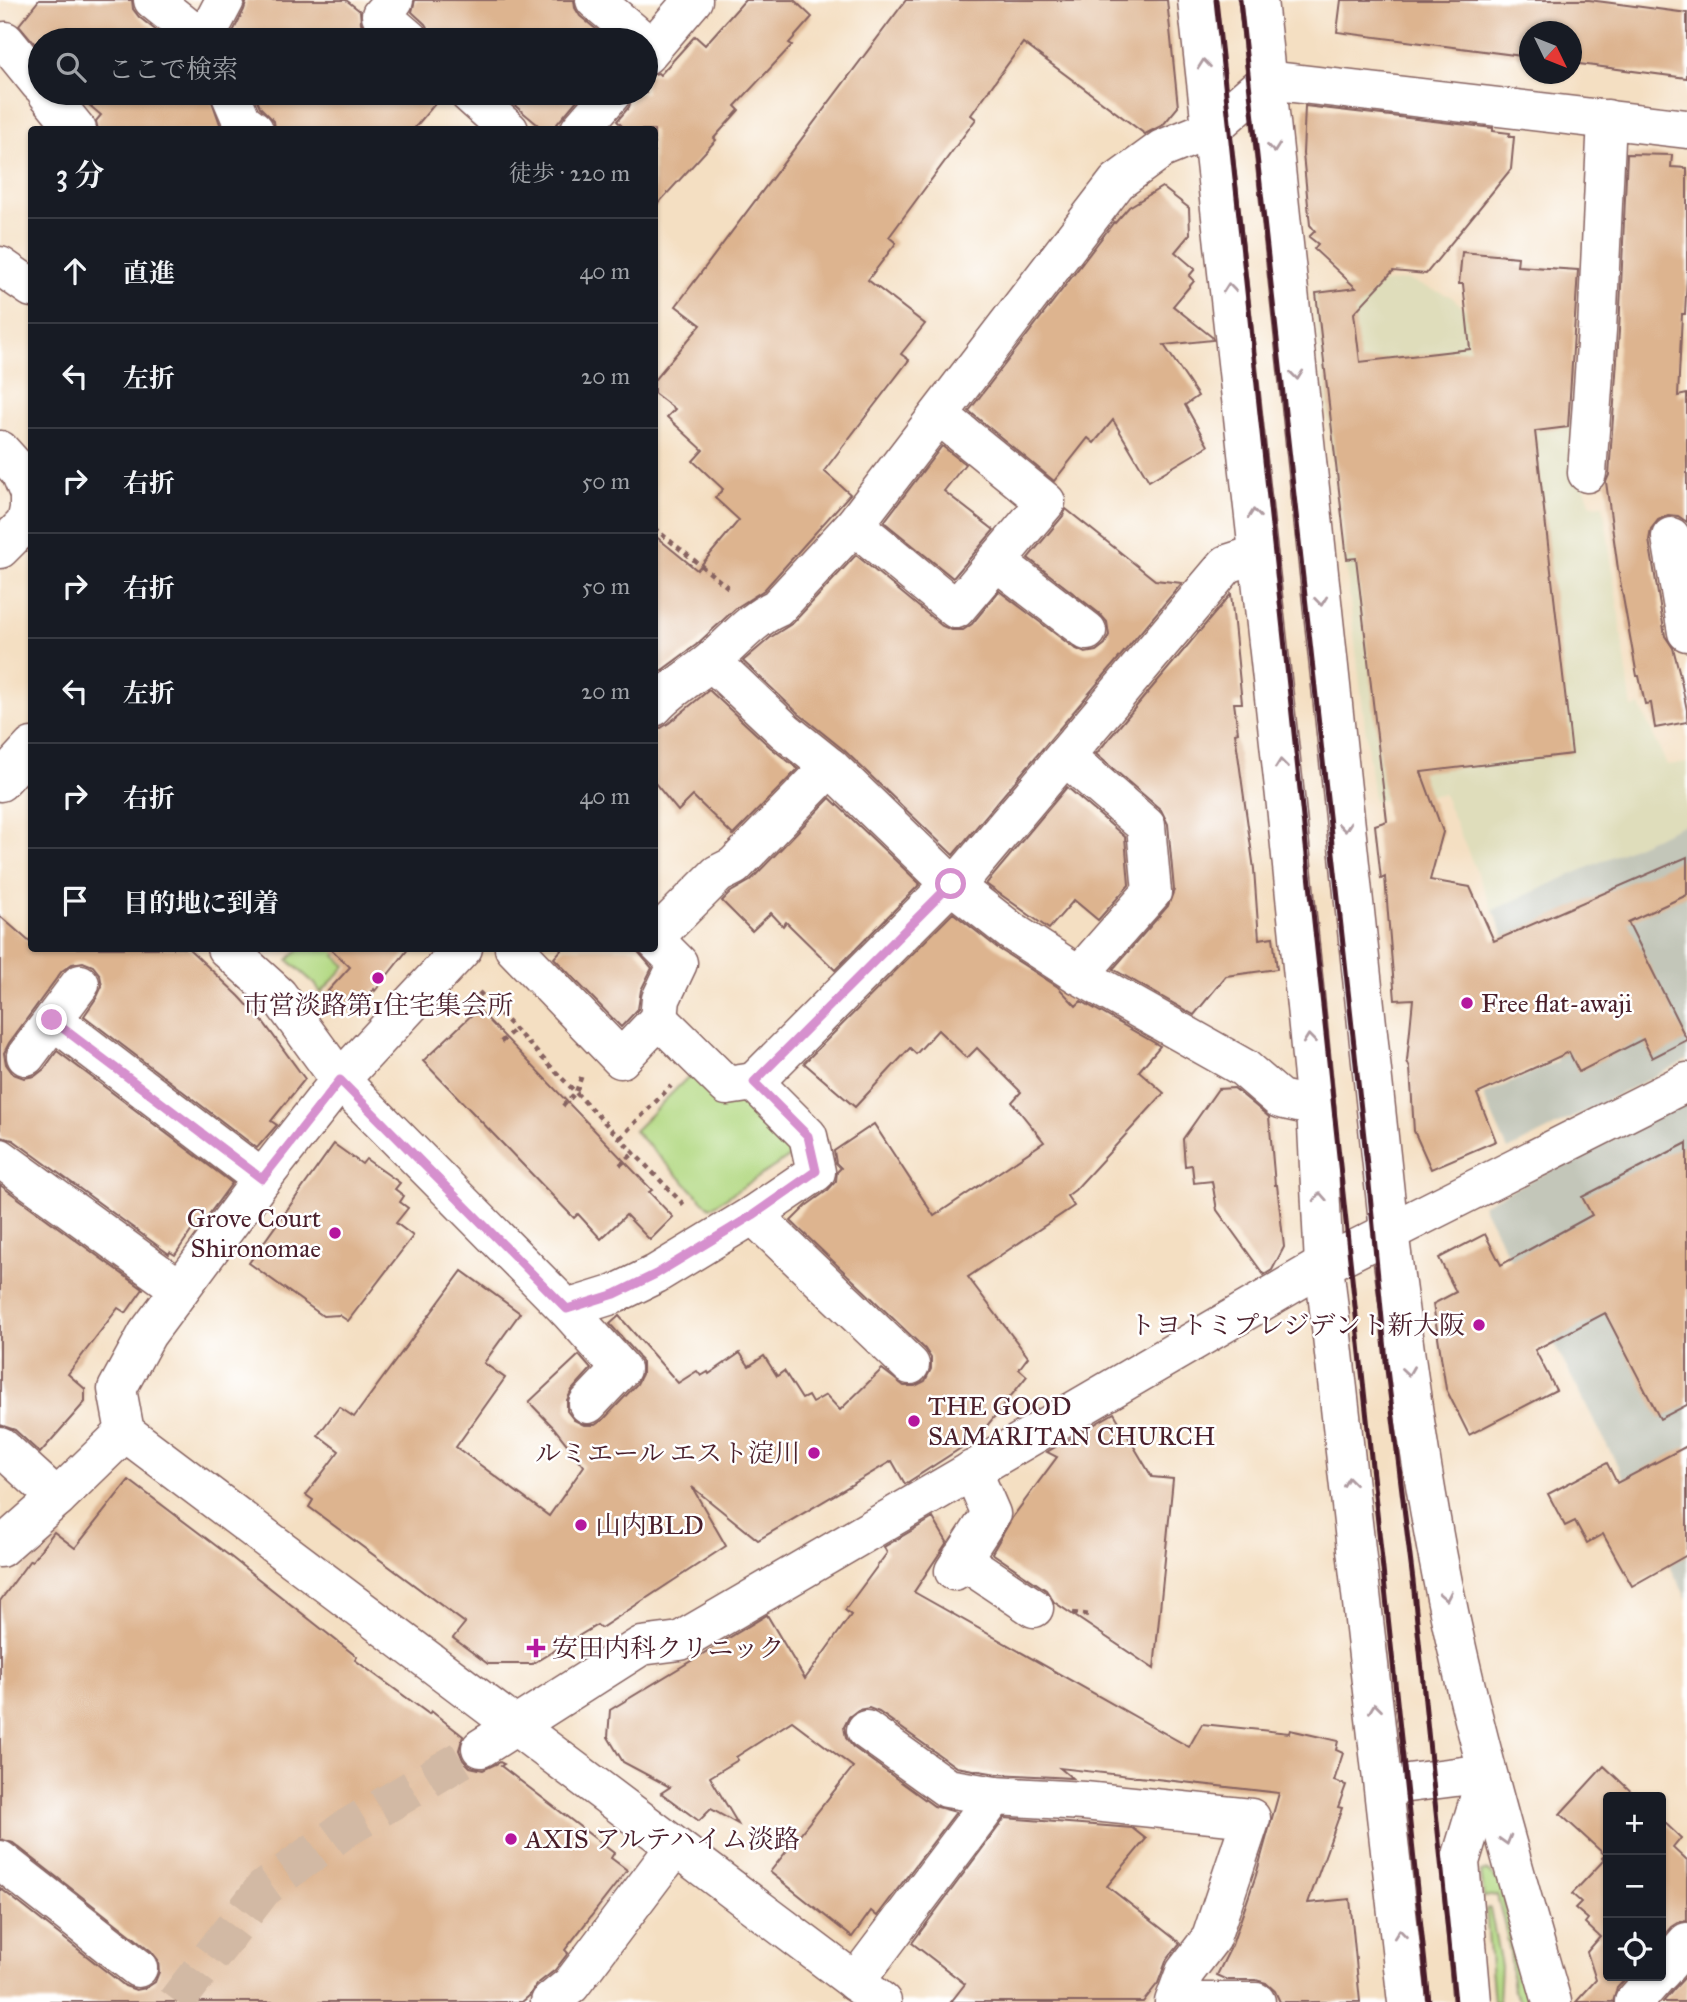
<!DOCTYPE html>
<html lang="ja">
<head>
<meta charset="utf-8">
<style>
	body { margin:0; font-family:"IM FELL Great Primer","Noto Serif JP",serif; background:#242831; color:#f1f3f6 }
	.controls { position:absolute; right:21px; bottom:21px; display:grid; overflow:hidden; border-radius:7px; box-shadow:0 2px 5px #0004 }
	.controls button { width:63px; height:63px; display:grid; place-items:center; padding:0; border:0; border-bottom:2px solid #363941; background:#171b24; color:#f1f3f6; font:35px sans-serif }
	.compass { position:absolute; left:1519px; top:21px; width:63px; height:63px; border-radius:50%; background:#171b24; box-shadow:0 2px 5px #0004; rotate:133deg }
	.stop { position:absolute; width:21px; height:21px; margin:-16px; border:5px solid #d690ce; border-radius:50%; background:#fff }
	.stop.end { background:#d690ce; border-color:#fff; box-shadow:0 2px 7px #0008 }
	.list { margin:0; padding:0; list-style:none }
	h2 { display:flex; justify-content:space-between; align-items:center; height:91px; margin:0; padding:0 28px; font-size:30px }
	h2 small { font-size:23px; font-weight:400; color:#9ea1a6 }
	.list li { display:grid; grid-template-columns:46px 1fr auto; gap:21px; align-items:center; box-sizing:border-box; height:105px; padding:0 28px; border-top:2px solid #363941 }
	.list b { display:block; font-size:26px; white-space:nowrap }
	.list em { font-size:23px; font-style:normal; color:#9ea1a6 }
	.icon { flex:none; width:38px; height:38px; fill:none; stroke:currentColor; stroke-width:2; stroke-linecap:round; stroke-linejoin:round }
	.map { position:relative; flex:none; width:1687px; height:2002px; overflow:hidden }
	.search { position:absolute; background:#171b24; box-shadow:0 2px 5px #0004; left:28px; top:28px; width:630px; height:77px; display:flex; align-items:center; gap:18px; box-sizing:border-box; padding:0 24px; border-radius:38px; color:#9ea1a6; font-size:26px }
	.panel { position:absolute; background:#171b24; box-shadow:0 2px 5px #0004; left:28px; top:126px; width:630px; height:826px; border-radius:7px }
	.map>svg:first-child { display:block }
	.built { fill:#dfddbb }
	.industrial { fill:#c3c6b9 }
	.green { fill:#b3d983; stroke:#7e7c57; stroke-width:2 }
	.building { fill:#ddb48f }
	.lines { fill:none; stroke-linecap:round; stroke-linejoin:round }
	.minor-tunnel { stroke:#d2b9a4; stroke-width:38; stroke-dasharray:38 19; stroke-linecap:butt }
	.minor-casing { stroke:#866260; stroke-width:41 }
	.path { stroke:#866260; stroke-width:4.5; stroke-dasharray:5 5; stroke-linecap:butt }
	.minor { stroke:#fff; stroke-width:38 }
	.rail { stroke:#4a1f2b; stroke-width:5 }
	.oneway { stroke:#ae9aa0 }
	.route { stroke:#d690ce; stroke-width:9 }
	.poi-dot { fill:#b5179e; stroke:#fff; stroke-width:2.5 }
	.labels { text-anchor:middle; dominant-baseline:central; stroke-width:5; stroke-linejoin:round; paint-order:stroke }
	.poi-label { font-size:26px; fill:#4a1f2b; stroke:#fff; text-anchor:start }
</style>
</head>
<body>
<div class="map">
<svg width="1687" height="2002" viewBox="0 0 1687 2002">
	<rect width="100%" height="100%" fill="#fff"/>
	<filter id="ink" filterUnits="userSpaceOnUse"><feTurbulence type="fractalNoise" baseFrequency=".0143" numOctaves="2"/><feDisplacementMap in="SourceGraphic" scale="14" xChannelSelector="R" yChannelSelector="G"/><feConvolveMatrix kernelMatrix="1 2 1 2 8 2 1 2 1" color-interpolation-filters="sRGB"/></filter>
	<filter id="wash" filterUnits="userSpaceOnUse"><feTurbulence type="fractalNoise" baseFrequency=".00686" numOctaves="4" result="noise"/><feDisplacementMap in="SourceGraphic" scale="28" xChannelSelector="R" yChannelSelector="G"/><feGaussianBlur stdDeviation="1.57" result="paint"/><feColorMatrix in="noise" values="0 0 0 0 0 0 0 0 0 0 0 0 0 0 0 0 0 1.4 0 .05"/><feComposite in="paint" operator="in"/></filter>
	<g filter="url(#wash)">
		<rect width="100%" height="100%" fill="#f4dfc2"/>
		<polygon class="built" points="1407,280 1450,296 1483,324 1539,400 1579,427 1579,471 1591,505 1603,504 1632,708 1640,706 1667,765 1687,763 1687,823 1493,910 1443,794 1374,801 1313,292"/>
		<g class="industrial">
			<polygon points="1687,823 1687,1060 1508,1150 1483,1095 1558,1061 1493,910"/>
			<polygon points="1687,1102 1687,1599 1482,1205"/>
		</g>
		<g class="green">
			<polygon points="299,949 341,949 335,956 346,966 321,993 315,984 288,960"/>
			<polygon points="693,1072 751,1103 796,1138 794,1154 710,1208 634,1131"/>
			<path d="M1489,1871L1500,1883L1529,2002H1521C1507,1981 1514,1983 1511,1961C1509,1939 1502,1917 1497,1895L1484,1897L1481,1872Z"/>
			<polygon points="1490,1908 1501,1966 1499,2002 1494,2002 1486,1909"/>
		</g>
		<g id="blocks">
			<g class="building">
				<polygon points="39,0 132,0 133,9 139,17 168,40 40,40 40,50 19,25"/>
				<polygon points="247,0 346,0 360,11 361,23 377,40 229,40 244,10"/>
				<polygon points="415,0 574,0 575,8 580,16 609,40 431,40 430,32 425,24 412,12"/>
				<polygon points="745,0 794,0 812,17 789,43 792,45 735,106 739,110 714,138 716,140 654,208 654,130 626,130 617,121 629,107 633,93 646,93 646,76 658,73 660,75 695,36 705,45"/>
				<polygon points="906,0 1167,0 1178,107 1163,125 1145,134 1023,43 971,115 976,119 889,237 896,243 868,280 925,324 901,354 909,360 824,471 850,494 764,590 736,608 696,645 654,676 654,535 697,570 739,520 715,498 723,489 693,461 703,450 667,417 675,409 654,393 654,380 701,325 676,306"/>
				<polygon points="1341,0 1589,0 1687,13 1687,78 1572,63 1572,32 1530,32 1530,57 1337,32"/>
				<polygon points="75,93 209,93 222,130 98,130 96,121 101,115"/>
				<polygon points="254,93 444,93 413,130 275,130 274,121 260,107"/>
				<polygon points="500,93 583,93 552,130 544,130"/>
				<polygon points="1305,106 1493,128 1493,131 1510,133 1509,137 1514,137 1511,169 1426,274 1393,271 1354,313 1360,362 1470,349 1463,284 1459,284 1462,252 1518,257 1517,266 1578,270 1568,427 1535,431 1572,754 1421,772 1443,832 1430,880 1470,887 1494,941 1687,857 1687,895 1628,922 1687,1040 1652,1058 1643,1039 1579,1072 1569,1052 1477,1094 1496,1141 1431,1169 1414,1131 1410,1068 1407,1061 1413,999 1395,1000 1385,877 1381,879 1375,825 1387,821 1356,558 1347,559 1316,293 1356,288 1314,249 1318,244 1309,237 1315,231 1310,225 1303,154"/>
				<polygon points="1627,154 1672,155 1671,167 1687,168 1687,278 1685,314 1682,314 1678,396 1687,394 1687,522 1678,516 1668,515 1658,520 1651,529 1649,540 1665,636 1673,648 1679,671 1687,710 1687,722 1655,728 1651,703 1645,704 1639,676 1637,676 1618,569 1606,482 1609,475 1619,331"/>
				<polygon points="1162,187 1189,208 1190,234 1175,252 1195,269 1189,276 1194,281 1173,306 1212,337 1213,340 1164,345 1198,396 1185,405 1208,446 1149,481 1113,420 1094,443 1088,438 1054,481 969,411 1114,222 1115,223 1129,207"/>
				<polygon points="942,446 965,464 944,491 994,530 953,578 884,522"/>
				<polygon points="1066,509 1155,580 1182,583 953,855 845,751 799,714 743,661 771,637 793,623 856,555 942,626 952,630 963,630 972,624 999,591 1074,648 1085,653 1096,651 1105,644 1109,635 1107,622 1100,614 1028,558 1063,516"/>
				<polygon points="1231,594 1242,703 1234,703 1238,732 1235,733 1254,869 1259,939 1273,937 1277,969 1226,976 1194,1015 1113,969 1168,906 1174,890 1168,824 1161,810 1096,754"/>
				<polygon points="709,690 770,747 798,769 733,835 693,796 678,811 654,782 654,728 661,728 669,723"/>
				<polygon points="1067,787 1125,837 1129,885 1098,920 1074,900 1049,929 986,884"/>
				<polygon points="830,798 920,884 835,970 786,922 783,926 771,913 752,931 722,901 731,892 750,881"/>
				<polygon points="953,913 999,949 1058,987 1076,1006 1081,1001 1160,1046 1139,1071 1164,1093 1075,1190 1067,1196 1074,1206 968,1277 1028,1357 1019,1369 1027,1376 978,1437 905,1484 892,1461 758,1540 692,1487 726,1546 601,1628 597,1625 532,1664 488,1664 453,1638 465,1623 309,1507 313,1500 306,1495 339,1451 318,1435 339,1407 354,1417 462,1271 520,1313 484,1363 505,1378 456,1447 549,1516 584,1466 554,1428 529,1402 579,1355 591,1369 572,1390 567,1400 567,1411 574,1420 584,1425 595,1425 604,1419 637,1384 642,1374 642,1363 638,1355 610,1324 619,1316 678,1383 697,1371 701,1376 708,1372 709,1374 740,1353 749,1366 764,1356 777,1376 784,1371 802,1399 808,1396 812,1403 826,1395 840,1410 882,1369 904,1386 915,1386 925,1381 931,1369 931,1358 925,1349 791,1221 807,1205 828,1190 836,1181 837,1172 841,1168 836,1163 834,1151 874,1124 934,1216 1044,1142 1012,1102 1021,1092 977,1048 967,1058 938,1030 916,1054 910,1048 855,1107 804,1063"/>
				<polygon points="0,916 32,944 32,948 188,948 239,996 264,1023 305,1079 271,1121 277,1125 257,1148 84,1016 97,997 102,986 100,975 93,966 83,962 72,964 62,971 9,1043 4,1053 6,1064 13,1074 24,1078 35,1076 44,1069 57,1051 232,1183 198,1229 194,1227 175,1255 170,1252 169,1254 13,1140 0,1137"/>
				<polygon points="330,948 409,948 375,991 374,989 352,1013 328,991 350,967"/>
				<polygon points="563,948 635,948 652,968 641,990 638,1009 621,1027 554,958"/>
				<polygon points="478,1009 652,1190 649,1192 673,1217 650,1240 626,1215 601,1239 578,1214 574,1218 423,1061"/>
				<polygon points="1234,1088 1269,1117 1275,1185 1277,1185 1284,1247 1272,1270 1264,1275 1217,1210 1212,1181 1194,1183 1192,1165 1185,1166 1183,1139 1218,1089"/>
				<polygon points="1687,1143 1687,1405 1660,1419 1605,1313 1535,1350 1556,1390 1469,1435 1446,1389 1433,1304 1456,1292 1439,1258 1485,1234 1501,1265 1592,1215 1582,1197"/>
				<polygon points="334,1144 362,1164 366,1159 400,1183 395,1189 404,1196 400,1202 408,1208 396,1223 413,1236 348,1321 339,1315 323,1316 249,1263"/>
				<polygon points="0,1185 143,1289 126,1313 118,1308 68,1374 85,1389 85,1402 40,1453 15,1430 0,1425"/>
				<polygon points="1114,1413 1152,1477 1173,1479 1154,1669 1054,1602 1046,1590 992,1553 1012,1518 1057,1457 1047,1452"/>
				<polygon points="1687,1446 1687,1555 1632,1586 1603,1534 1587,1543 1575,1521 1565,1526 1548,1494 1607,1463 1617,1483"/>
				<polygon points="129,1480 231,1557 357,1657 355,1660 429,1714 431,1711 463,1736 459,1750 463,1760 470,1767 483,1770 500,1762 504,1764 501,1766 614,1853 611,1858 627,1870 565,1950 568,1953 555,1970 536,1985 529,1996 522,2002 0,2002 0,1888 125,1986 136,1990 146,1988 155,1982 159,1972 158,1960 151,1951 13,1843 0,1839 0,1601 30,1560 32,1561 54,1532 75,1548"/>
				<polygon points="933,1518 947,1542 914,1592 1189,1747 1202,1724 1289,1733 1290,1730 1338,1741 1336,1750 1343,1753 1334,1781 1346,1785 1338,1807 1342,1808 1308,1903 1350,1899 1360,2002 1280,2002 1275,1991 1266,1983 1256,1980 1228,1980 1217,1975 1232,1945 1256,1875 1279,1793 1060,1768 1072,1778 997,1774 956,1767 879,1712 869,1708 858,1710 849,1717 844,1727 846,1738 853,1747 934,1806 956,1812 877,1916 871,1911 852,1937 770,1872 853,1767 792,1721 736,1757 738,1760 710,1777 738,1824 711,1809 699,1821 661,1793 670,1787 623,1762 608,1737 610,1710 767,1615 805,1679 851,1615 845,1610 887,1553 884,1547"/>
				<polygon points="1604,1766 1637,1797 1608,1797 1608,1976 1628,1976 1617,1988 1613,2002 1576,2002 1596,1980 1587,1952 1600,1937 1585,1923 1588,1919 1575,1908 1581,1902 1572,1894 1604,1860 1602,1858 1605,1855 1560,1814"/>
				<polygon points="1005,1818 1132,1828 1146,1839 1107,1886 1180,1943 1167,1959 1158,1983 1143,2002 951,2002 965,1984 912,1943"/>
				<polygon points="1661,1819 1681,1838 1673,1848 1687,1861 1687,1921 1679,1922 1671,1927 1661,1939"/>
				<polygon points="1687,1975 1687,2002 1663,2002 1674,1989"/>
			</g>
		</g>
	</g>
	<g filter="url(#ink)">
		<use href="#blocks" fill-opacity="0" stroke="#866260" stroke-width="2"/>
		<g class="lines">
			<polyline class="minor-tunnel" points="176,2002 263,1889 345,1829 481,1748"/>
			<defs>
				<g id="minor">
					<polyline points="153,0 203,40"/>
					<polyline points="394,0 381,15 410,40"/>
					<polyline points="595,0 642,40"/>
					<polyline points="1197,0 1286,806 1316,1107 1324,1265 1407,2002"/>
					<path d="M1258,0L1389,1231C1407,1369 1425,1508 1456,1644C1483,1764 1518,1883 1552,2002"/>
					<polyline points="204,40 225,0"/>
					<polyline points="5,41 40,84"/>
					<polyline points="646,55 693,0"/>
					<polyline points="47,93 77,130"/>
					<polyline points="230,93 242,121 254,130"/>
					<polyline points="468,93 509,130"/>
					<polyline points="580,130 612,93"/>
					<polyline points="0,266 32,288"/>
					<polyline points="0,450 20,472 29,494 29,509 26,523 0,549"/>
					<polyline points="1587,473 1597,330 1607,119"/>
					<polyline points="854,525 956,609 1046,502 939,415"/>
					<polyline points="1671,537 1687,632"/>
					<polyline points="996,561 1087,631"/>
					<polyline points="711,661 785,731 830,767 951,884 1011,931 1079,975 1244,1068 1280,1099 1316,1107"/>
					<path d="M654,707C670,689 691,677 710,662C732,644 750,620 777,608L854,525L1117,182L1162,149L1211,129L1267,80L1687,129"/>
					<polyline points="1065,756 1146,826 1152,892 1079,975"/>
					<polyline points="0,782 32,747"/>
					<polyline points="654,938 718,874 734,866 830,767"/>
					<polyline points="654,939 678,963 661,999 659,1019"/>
					<polyline points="226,948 278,995 340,1080 567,1309 615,1294 656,1274 753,1215 816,1172 808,1136 754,1082 939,896 967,872 1227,564 1258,554"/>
					<polyline points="463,948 340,1080 262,1179 147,1334 117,1389 125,1432 882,2002"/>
					<polyline points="514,948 621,1059 659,1019 727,1086 754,1082"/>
					<polyline points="53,1020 262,1179"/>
					<polyline points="26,1056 80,984"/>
					<polyline points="0,1158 180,1289"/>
					<polyline points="753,1215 910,1365"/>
					<polyline points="567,1309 621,1369 588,1404"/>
					<polyline points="0,1446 57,1498 125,1432"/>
					<polyline points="0,1548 57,1498"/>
					<polyline points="961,1559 1034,1608"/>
					<polyline points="954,1571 991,1514 972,1470"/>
					<polyline points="866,1730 947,1788 995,1796"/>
					<polyline points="481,1748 641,1646 680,1641 1324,1265 1687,1082"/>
					<polyline points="1384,1786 1487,1773 1460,1862 1472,2002"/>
					<polyline points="0,1860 138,1968"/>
					<polyline points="1661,1972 1687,1942"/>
					<polyline points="855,1982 995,1796 1084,1801 1251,1818 1211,1938 1185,1972 1174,2002"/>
					<polyline points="550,2002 571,1985 675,1847"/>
					<polyline points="1180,2002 1256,2002"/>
					<polyline points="1634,2002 1657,1976"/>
				</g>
			</defs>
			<use href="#minor" class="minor-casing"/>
			<g class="path">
				<polyline points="654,528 730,589"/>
				<polyline points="479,992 686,1207"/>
				<polyline points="501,1042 515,1029"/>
				<polyline points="563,1106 576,1092 582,1075"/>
				<polyline points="620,1138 671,1086"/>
				<polyline points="620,1165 634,1153"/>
				<polyline points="1073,1613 1091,1615"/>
			</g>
			<use href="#minor" class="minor"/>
			<g class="rail">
				<path d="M1216,0C1286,667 1359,1335 1429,2002"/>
				<polyline points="1240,0 1368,1174 1386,1361 1413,1581 1455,2002"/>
			</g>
		</g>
		<defs><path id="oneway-chevron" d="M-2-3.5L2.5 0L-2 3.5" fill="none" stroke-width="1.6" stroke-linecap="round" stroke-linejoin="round" transform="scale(1.75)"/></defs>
		<g class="oneway">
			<use href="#oneway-chevron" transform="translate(1204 64) rotate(-96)"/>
			<use href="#oneway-chevron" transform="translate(1274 148) rotate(84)"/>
			<use href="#oneway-chevron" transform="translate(1229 288) rotate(-96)"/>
			<use href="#oneway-chevron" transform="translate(1297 375) rotate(84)"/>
			<use href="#oneway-chevron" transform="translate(1254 514) rotate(-96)"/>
			<use href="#oneway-chevron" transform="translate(1321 601) rotate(84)"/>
			<use href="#oneway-chevron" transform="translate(1281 764) rotate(-96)"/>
			<use href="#oneway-chevron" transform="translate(1345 827) rotate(84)"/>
			<use href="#oneway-chevron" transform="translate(1309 1039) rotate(-96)"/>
			<use href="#oneway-chevron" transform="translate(1320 1197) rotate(-93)"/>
			<use href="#oneway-chevron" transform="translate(1408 1371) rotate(82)"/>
			<use href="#oneway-chevron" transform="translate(1349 1482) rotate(-97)"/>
			<use href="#oneway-chevron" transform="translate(1446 1596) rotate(79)"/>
			<use href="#oneway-chevron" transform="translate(1375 1708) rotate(-97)"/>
			<use href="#oneway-chevron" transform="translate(1506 1840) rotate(74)"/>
			<use href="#oneway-chevron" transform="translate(1400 1934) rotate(-96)"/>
		</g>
	</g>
	<g class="lines" filter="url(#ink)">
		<polyline class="route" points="52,1020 262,1179 340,1080 567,1309 615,1294 656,1274 753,1215 816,1171 808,1136 754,1082 951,884"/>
	</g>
	<g class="poi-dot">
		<circle cx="378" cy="978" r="7"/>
		<circle cx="1467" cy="1003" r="7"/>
		<circle cx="335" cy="1233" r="7"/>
		<circle cx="1479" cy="1325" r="7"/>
		<circle cx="914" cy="1421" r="7"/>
		<circle cx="814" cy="1453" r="7"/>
		<circle cx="581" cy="1525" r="7"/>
		<path d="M532.5 1637.5h7v7h7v7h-7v7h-7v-7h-7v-7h7z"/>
		<circle cx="511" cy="1839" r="7"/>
	</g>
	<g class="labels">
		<g class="poi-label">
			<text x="1481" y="1003">Free flat-awaji</text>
			<text x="378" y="1005" text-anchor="middle">市営淡路第1住宅集会所</text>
			<text x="321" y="1218" text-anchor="end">Grove Court<tspan x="321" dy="30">Shironomae</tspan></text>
			<text x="1465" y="1325" text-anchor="end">トヨトミプレジデント新大阪</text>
			<text x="928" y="1406">THE GOOD<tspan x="928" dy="30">SAMARITAN CHURCH</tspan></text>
			<text x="800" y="1453" text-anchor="end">ルミエール エスト淀川</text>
			<text x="595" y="1525">山内BLD</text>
			<text x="552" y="1648">安田内科クリニック</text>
			<text x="525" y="1839">AXIS アルテハイム淡路</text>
		</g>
	</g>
</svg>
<div class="controls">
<button>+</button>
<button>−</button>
<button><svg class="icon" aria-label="locate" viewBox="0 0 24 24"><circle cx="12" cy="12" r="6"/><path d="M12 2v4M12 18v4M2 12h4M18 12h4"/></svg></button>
</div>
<svg class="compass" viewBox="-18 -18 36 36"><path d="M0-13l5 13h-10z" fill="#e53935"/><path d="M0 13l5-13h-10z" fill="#9ea1a6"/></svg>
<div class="stop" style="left:951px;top:884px"></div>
<div class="stop end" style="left:52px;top:1020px"></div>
<div class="search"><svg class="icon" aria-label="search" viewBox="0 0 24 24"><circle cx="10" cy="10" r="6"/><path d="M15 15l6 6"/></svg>ここで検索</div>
<section class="panel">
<h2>3 分<small>徒歩 · 220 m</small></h2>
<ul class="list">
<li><svg class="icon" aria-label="ahead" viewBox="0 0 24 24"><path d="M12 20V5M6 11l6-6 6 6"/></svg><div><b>直進</b></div><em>40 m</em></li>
<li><svg class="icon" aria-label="left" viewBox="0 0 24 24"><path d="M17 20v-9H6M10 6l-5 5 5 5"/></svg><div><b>左折</b></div><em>20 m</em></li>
<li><svg class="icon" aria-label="right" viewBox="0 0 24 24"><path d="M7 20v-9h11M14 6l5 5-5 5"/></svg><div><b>右折</b></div><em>50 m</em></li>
<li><svg class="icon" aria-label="right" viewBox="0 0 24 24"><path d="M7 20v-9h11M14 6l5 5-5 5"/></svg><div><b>右折</b></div><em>50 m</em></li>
<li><svg class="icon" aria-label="left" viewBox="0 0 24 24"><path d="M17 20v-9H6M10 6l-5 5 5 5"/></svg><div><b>左折</b></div><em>20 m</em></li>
<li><svg class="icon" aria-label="right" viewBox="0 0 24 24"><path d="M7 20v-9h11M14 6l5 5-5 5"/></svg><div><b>右折</b></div><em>40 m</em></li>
<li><svg class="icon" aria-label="arrive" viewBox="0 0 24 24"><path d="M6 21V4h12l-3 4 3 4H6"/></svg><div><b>目的地に到着</b></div></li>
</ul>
</section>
</div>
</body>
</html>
